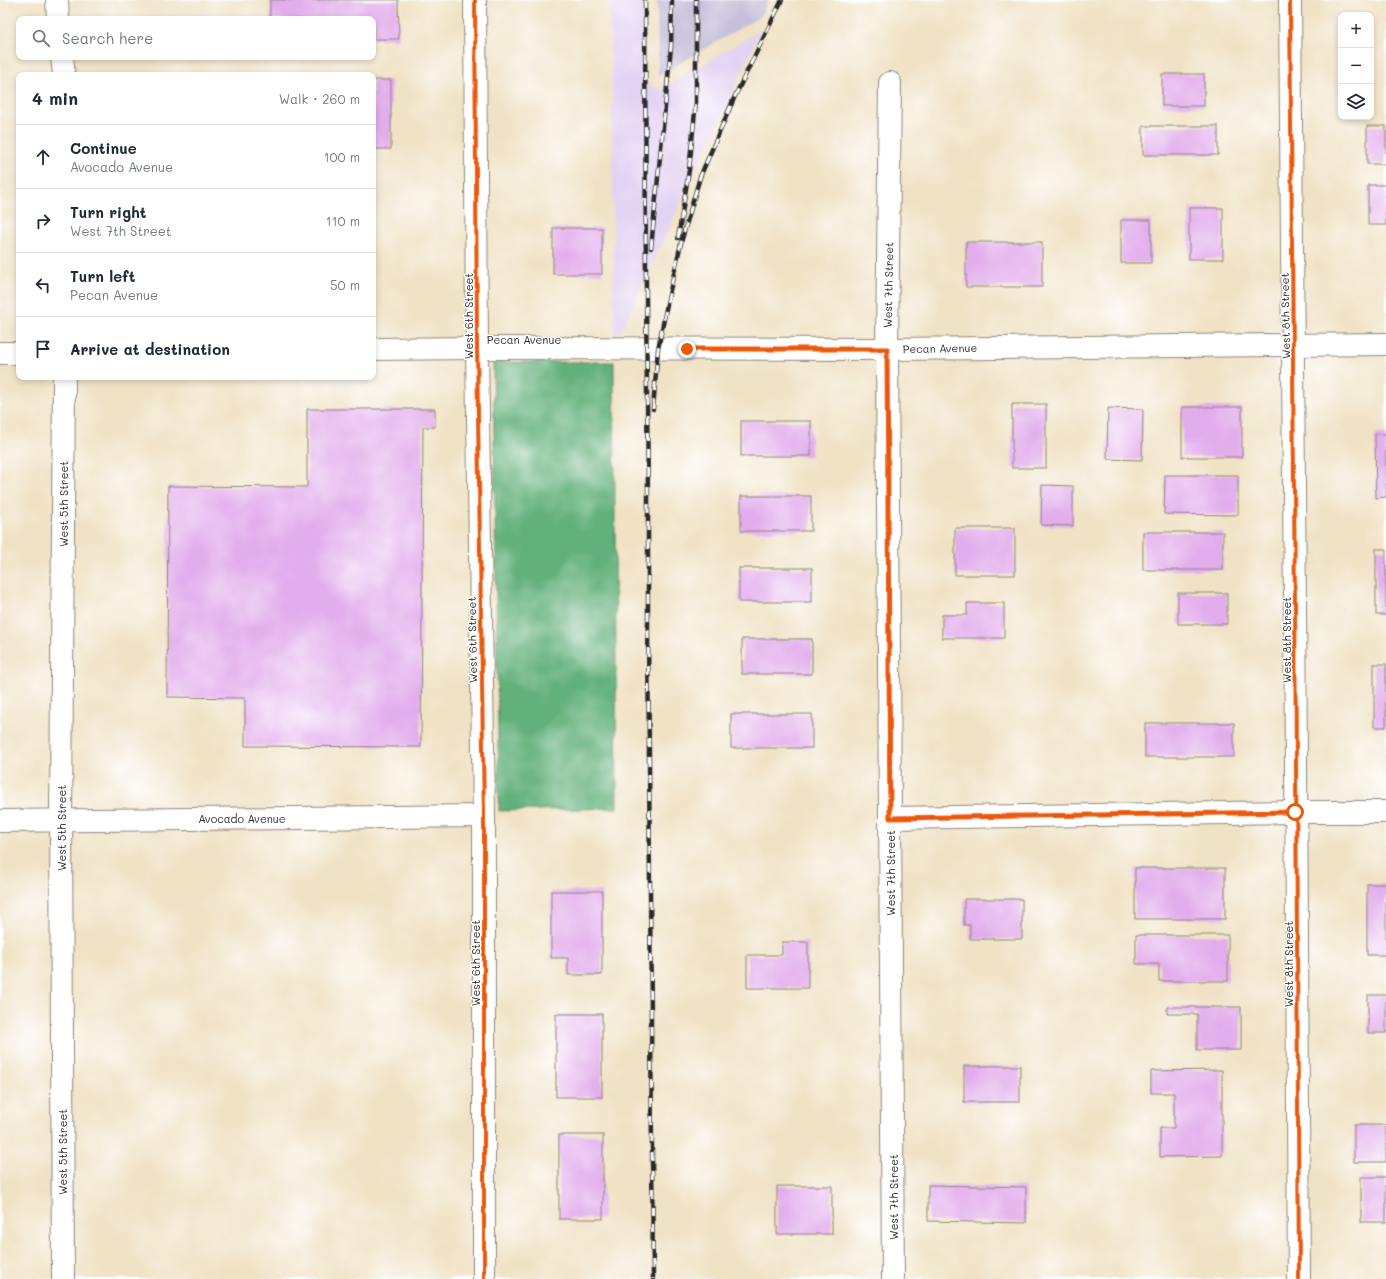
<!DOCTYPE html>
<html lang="en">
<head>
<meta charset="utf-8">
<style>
	body { margin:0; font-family:Mali,sans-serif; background:#f2f2f3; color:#1f2937 }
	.controls { position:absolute; right:12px; top:12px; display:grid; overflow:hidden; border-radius:8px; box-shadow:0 2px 6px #0003 }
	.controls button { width:36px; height:36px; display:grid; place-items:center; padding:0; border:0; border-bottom:1px solid #e0e1e3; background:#fff; color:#1f2937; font:20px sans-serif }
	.stop { position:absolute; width:12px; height:12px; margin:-9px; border:3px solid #ea580c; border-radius:50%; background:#fff }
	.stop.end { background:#ea580c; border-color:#fff; box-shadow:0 1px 4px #0008 }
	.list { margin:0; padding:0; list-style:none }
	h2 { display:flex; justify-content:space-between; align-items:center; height:52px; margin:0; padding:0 16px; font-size:17px }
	h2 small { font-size:13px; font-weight:400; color:#747a83 }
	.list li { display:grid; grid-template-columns:26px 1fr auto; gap:12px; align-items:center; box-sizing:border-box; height:64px; padding:0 16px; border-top:1px solid #e0e1e3 }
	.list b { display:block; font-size:15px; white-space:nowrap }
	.list p { margin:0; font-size:13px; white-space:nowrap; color:#747a83 }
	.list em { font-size:13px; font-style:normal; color:#747a83 }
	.icon { flex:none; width:22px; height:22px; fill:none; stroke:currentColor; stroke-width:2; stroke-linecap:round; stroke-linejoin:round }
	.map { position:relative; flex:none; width:1386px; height:1279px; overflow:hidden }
	.search { position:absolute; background:#fff; box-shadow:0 2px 6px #0003; left:16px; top:16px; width:360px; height:44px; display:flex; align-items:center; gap:10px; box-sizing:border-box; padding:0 14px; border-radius:8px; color:#747a83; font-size:15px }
	.panel { position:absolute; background:#fff; box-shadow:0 2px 6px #0003; left:16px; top:72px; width:360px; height:308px; border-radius:8px }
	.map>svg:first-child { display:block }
	.built { fill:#e3d3f3 }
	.industrial { fill:#c6c0da }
	.forest { fill:#62b07a; stroke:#466e52 }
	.building { fill:#e2adec }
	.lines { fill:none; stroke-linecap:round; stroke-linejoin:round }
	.minor-casing { stroke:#8e8678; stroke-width:24 }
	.tertiary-casing { stroke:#8e8678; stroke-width:24 }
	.minor { stroke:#fff; stroke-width:22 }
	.tertiary { stroke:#fff; stroke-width:22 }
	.rail-casing { stroke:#2b2b2b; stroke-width:4.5 }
	.rail { stroke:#fff; stroke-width:3; stroke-dasharray:9; stroke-linecap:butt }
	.cycleway-casing { stroke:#fff; stroke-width:6 }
	.cycleway { stroke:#e8590c; stroke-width:4 }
	.route { stroke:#ea580c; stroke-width:5 }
	.labels { text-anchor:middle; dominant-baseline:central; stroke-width:3; stroke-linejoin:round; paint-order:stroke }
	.street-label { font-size:11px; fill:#2b2b2b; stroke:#fff }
</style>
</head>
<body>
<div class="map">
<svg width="1386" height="1279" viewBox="0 0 1386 1279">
	<rect width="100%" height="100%" fill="#fff"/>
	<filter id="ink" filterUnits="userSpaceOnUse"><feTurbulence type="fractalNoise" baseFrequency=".025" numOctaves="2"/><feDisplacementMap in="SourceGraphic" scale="8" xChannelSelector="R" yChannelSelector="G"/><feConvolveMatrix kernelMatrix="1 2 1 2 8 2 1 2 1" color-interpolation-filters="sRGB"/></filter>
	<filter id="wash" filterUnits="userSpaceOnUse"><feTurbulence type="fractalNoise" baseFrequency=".012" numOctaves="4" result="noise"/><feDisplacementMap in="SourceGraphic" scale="16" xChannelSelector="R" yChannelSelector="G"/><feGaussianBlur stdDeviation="0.9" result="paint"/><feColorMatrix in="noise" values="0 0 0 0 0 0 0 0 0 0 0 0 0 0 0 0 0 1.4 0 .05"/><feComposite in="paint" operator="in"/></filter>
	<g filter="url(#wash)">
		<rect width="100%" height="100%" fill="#f0e2c5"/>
		<polygon class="built" points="609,0 644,0 645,80 650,86 653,88 662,88 666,86 761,30 620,334 614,334 612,92"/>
		<polygon class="industrial" points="657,0 768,0 761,16 658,76"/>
		<polygon class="forest" points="493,362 614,362 617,808 499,811"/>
		<g id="blocks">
			<g class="building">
				<polygon points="270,0 398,0 399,39 373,39 373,19 270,19"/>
				<rect x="1162" y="74" width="42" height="32"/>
				<rect x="373" y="80" width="18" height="69"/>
				<rect x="1143" y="126" width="75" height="29"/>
				<rect x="1367" y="126" width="19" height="38"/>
				<rect x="1368" y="185" width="18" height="40"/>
				<rect x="1189" y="208" width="34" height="51"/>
				<rect x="1121" y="220" width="30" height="43"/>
				<rect x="553" y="228" width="49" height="46"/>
				<rect x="966" y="242" width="76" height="45"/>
				<rect x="1012" y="404" width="34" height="64"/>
				<rect x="1182" y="407" width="60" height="50"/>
				<polygon points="1108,408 1143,409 1142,460 1107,459"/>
				<polygon points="307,409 435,409 435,427 423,427 421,747 245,746 245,698 167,697 168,486 307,487"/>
				<rect x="741" y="421" width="70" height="35"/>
				<polygon points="1375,434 1386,434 1386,497 1376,498"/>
				<polygon points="1165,475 1238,475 1238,515 1164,514"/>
				<polygon points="1042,485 1073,486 1073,526 1041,525"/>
				<rect x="741" y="496" width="70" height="35"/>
				<rect x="955" y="528" width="60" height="47"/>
				<rect x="1143" y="532" width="80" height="38"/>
				<rect x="1376" y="549" width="10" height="66"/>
				<rect x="739" y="568" width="73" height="34"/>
				<rect x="1178" y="593" width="49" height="31"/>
				<polygon points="967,603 1004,603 1004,638 942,638 942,615 967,615"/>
				<rect x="742" y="639" width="70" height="35"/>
				<rect x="1374" y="664" width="12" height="63"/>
				<rect x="731" y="714" width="81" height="34"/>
				<rect x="1145" y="723" width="89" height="34"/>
				<rect x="1135" y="868" width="90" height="51"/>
				<rect x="1367" y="884" width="19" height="71"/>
				<polygon points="551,891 602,891 602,975 568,975 568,958 551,958"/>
				<polygon points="964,899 1022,899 1022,939 970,939 970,925 964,925"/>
				<polygon points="1136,935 1228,935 1228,981 1159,981 1159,964 1136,964"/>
				<polygon points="782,942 808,942 808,988 747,988 747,955 782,955"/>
				<rect x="1368" y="995" width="18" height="38"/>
				<polygon points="1167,1007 1241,1007 1241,1050 1197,1050 1197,1014 1167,1014"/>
				<rect x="556" y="1014" width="46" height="83"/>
				<rect x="964" y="1066" width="56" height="36"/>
				<polygon points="1222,1070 1222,1156 1160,1157 1160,1128 1174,1128 1174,1093 1151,1093 1151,1071"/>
				<rect x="1354" y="1125" width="32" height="37"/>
				<rect x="559" y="1135" width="44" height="84"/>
				<rect x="1361" y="1177" width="25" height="45"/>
				<polygon points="928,1185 1026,1187 1026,1223 928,1221"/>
				<rect x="777" y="1186" width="55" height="48"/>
			</g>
		</g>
	</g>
	<g filter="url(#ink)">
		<use href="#blocks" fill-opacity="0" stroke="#8e8678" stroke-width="1"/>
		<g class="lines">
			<defs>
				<g id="minor">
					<polyline points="57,0 58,19"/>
					<polyline points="475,0 477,348 484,816 484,1279"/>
					<polyline points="62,57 64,75"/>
					<polyline points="890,83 887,349 893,1279"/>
					<polyline points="373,349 477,348 887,349 1386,344"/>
					<polyline points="0,353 19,353"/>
					<polyline points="890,818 1295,812 1386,812"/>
					<polyline points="0,821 484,816"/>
					<polyline points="63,1279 61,820 64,377"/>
				</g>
				<path id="tertiary" d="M1290,0C1295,426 1296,853 1299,1279"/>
			</defs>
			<use href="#minor" class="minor-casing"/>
			<use href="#tertiary" class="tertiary-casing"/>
			<use href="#minor" class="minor"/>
			<use href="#tertiary" class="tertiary"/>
			<defs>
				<g id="rail">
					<polyline points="645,0 646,296 648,495 648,627 653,1279"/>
					<polyline points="678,238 689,170 696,102 696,0"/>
					<polyline points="651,248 671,47 672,0"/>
					<polyline points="653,409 658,349 668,299 682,239 700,177 735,96 782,0"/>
				</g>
			</defs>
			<use href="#rail" class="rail-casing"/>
			<use href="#rail" class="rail"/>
			<defs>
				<g id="cycleway">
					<polyline points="475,0 477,348 484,816 484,1279"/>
					<path d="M1290,0C1295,426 1296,853 1299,1279"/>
				</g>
			</defs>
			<use href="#cycleway" class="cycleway-casing"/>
			<use href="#cycleway" class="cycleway"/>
		</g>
	</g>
	<g class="lines" filter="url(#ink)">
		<polyline class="route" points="687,349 887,349 890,818 1295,812"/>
	</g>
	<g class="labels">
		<g class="street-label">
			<text transform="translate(888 285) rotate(-89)">West 7th Street</text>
			<text transform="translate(468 316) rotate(-90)">West 6th Street</text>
			<text transform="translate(1285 316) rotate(-91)">West 8th Street</text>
			<text x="524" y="339">Pecan Avenue</text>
			<text transform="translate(940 348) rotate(-1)">Pecan Avenue</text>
			<text transform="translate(63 504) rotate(-90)">West 5th Street</text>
			<text transform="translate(472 640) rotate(-91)">West 6th Street</text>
			<text transform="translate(1286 640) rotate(-90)">West 8th Street</text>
			<text x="242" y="818">Avocado Avenue</text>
			<text transform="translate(61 828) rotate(-90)">West 5th Street</text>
			<text transform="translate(890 873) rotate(-90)">West 7th Street</text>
			<text transform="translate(475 963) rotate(-90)">West 6th Street</text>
			<text transform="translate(1288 964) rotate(-90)">West 8th Street</text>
			<text transform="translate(62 1152) rotate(-90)">West 5th Street</text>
			<text transform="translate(893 1197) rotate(-90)">West 7th Street</text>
		</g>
	</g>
</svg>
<div class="controls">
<button>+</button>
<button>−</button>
<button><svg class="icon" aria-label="layers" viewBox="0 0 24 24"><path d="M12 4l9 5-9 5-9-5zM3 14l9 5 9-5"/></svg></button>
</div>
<div class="stop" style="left:1295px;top:812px"></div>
<div class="stop end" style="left:687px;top:349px"></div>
<div class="search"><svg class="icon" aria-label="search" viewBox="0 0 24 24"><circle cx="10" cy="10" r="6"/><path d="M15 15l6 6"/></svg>Search here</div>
<section class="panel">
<h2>4 min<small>Walk · 260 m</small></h2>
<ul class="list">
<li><svg class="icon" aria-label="ahead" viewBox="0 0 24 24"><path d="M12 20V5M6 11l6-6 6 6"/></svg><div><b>Continue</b><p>Avocado Avenue</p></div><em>100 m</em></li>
<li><svg class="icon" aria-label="right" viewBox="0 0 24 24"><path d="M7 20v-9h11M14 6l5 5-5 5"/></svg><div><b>Turn right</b><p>West 7th Street</p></div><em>110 m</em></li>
<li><svg class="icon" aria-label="left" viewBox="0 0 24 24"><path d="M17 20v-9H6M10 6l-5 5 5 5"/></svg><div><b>Turn left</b><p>Pecan Avenue</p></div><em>50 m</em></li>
<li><svg class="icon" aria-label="arrive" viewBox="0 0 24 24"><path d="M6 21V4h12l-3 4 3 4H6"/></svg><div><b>Arrive at destination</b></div></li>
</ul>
</section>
</div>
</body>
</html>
